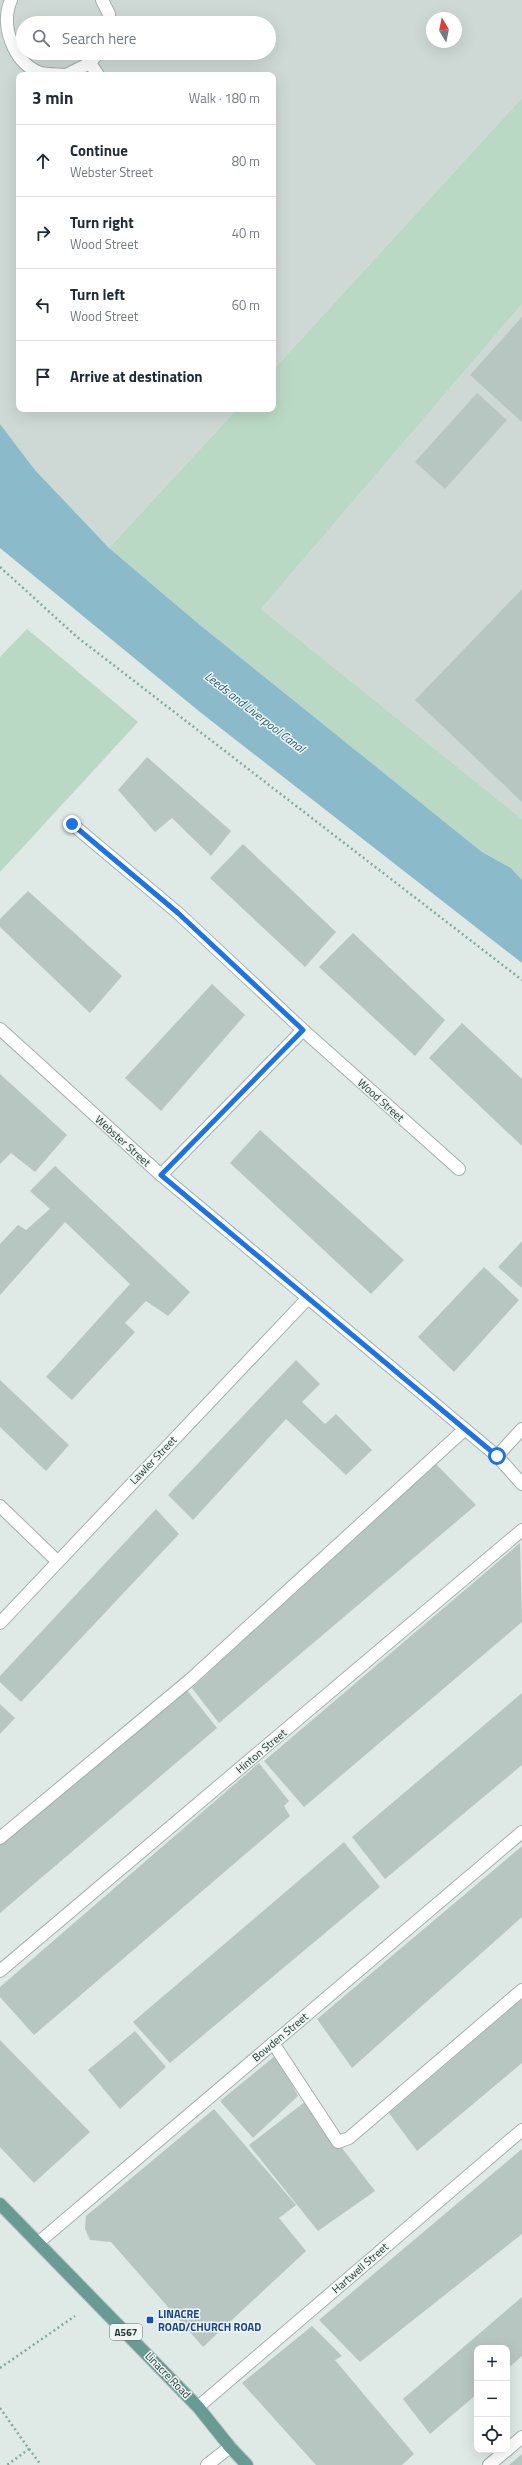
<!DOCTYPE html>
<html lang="en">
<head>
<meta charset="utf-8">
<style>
	body { margin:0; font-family:"Titillium Web",sans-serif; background:#f2f2f3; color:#1f2937 }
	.controls { position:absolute; right:12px; bottom:12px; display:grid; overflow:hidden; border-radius:8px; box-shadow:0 4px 16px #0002 }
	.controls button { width:36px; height:36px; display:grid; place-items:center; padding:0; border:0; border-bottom:1px solid #e0e1e3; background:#fff; color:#1f2937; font:20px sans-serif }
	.compass { position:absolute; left:426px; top:12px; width:36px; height:36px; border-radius:50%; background:#fff; box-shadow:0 4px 16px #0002; rotate:350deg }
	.stop { position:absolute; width:12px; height:12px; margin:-9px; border:3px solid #1a73e8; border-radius:50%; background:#fff }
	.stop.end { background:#1a73e8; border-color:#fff; box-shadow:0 1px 4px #0008 }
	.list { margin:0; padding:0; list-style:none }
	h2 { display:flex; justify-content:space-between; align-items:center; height:52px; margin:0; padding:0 16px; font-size:17px }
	h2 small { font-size:13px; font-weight:400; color:#747a83 }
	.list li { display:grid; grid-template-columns:26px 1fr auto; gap:12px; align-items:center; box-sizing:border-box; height:72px; padding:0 16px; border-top:1px solid #e0e1e3 }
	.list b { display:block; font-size:15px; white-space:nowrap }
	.list p { margin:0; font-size:13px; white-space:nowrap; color:#747a83 }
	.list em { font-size:13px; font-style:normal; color:#747a83 }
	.icon { flex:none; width:22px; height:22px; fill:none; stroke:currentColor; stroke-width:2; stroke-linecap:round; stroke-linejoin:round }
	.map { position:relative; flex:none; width:522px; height:2465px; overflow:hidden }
	.search { position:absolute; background:#fff; box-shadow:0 4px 16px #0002; left:16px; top:16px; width:260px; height:44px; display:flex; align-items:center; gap:10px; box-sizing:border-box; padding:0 14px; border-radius:22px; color:#747a83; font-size:15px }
	.panel { position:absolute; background:#fff; box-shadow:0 4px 16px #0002; left:16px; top:72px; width:260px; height:340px; border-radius:8px }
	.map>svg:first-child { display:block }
	.built { fill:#ced9d5; fill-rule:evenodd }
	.green { fill:#bad9c5 }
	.water { fill:#8bbbca }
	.building { fill:#b8c6c2 }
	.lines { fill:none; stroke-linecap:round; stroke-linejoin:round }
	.service-casing { stroke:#a3b0ad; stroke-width:14 }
	.minor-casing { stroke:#a3b0ad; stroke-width:14 }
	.primary-casing { stroke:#bdc3c2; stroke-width:14 }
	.path { stroke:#82aaa1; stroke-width:2.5; stroke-dasharray:2 3; stroke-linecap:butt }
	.service { stroke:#fff; stroke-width:12 }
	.minor { stroke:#fff; stroke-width:12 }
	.primary { stroke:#679b93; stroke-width:12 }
	.route { stroke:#1a73e8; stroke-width:5 }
	.transit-dot { fill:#1a4fb4; stroke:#eff6f3; stroke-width:1.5 }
	.labels { text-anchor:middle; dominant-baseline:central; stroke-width:3; stroke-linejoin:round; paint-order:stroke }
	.shield { fill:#eff6f3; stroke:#60716d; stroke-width:1 }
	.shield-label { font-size:10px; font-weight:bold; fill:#223834 }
	.street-label { font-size:11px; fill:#223834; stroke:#eff6f3 }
	.transit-label { font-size:11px; font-weight:bold; fill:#164399; stroke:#eff6f3; text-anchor:start }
	.water-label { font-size:12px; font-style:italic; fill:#225a6e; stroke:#eff6f3 }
</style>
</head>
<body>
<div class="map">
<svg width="522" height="2465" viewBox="0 0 522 2465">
	<rect width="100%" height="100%" fill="#dfe9e6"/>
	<g class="built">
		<path d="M0,0H522V98L273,370V75H19V409H237L109,548L35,470L0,424ZM432,18H456V42H432ZM23,23H269V53H23Z"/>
		<polygon points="522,304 522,819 261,609"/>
	</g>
	<g class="green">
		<polygon points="522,98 522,304 261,609 522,819 522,880 511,868 482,852 200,625 109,548 237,409 273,409 273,370"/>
		<polygon points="27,629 138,722 0,872 0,657"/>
	</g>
	<polygon class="water" points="0,424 35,470 109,548 200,625 482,852 511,868 522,880 522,963 200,712 0,548"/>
	<g class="building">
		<polygon points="522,317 522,422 470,375"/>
		<polygon points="477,393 507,420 445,489 415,462"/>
		<polygon points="522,589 522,802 415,700"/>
		<polygon points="147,757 231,831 211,856 172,818 155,832 118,790"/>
		<polygon points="243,844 336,932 305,967 210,878"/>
		<polygon points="28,891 122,976 90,1013 0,927 0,919"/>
		<polygon points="353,933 445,1020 415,1056 319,967"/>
		<polygon points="212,984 245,1015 161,1111 125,1078"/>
		<polygon points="462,1023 522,1079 522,1146 429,1058"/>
		<polygon points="0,1074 67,1135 35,1172 11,1153 0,1164"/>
		<polygon points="260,1130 404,1260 371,1294 230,1163"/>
		<polygon points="55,1166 190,1292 168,1316 146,1301 125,1323 135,1332 72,1400 46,1377 130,1284 65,1222 0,1295 0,1244 18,1225 26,1230 50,1209 30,1191"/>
		<polygon points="522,1241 522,1288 498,1267"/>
		<polygon points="484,1267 519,1300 454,1372 418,1337"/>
		<polygon points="296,1360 320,1384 302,1402 325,1424 336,1414 372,1450 346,1475 286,1419 193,1520 168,1495"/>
		<polygon points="0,1380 69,1445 46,1471 0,1427"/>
		<polygon points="435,1463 476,1505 219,1723 192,1688"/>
		<polygon points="156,1509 179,1534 21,1702 0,1682 0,1676"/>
		<polygon points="520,1543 522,1622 304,1807 264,1761"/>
		<polygon points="186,1689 217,1728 0,1913 0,1844"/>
		<polygon points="522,1693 522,1765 385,1879 352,1837"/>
		<polygon points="0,1704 15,1718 0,1734"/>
		<polygon points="259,1763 289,1801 284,1806 290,1816 34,2035 0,1997 0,1987"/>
		<polygon points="344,1842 380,1887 170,2063 133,2022"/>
		<polygon points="522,1846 522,1917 352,2068 317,2019"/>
		<polygon points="522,1999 522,2063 417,2151 389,2113"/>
		<polygon points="135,2031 166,2067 120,2109 88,2070"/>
		<polygon points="0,2040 90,2132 34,2183 0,2147"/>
		<polygon points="276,2055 298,2096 253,2138 220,2101"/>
		<polygon points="306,2101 375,2191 318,2231 249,2145"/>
		<polygon points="214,2109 296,2205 279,2218 306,2251 203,2347 111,2242 90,2240 85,2229 86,2216"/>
		<polygon points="522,2149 522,2234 360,2362 319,2320"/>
		<polygon points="522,2297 522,2356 507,2369 507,2348 477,2348 477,2394 430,2434 403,2399"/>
		<polygon points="312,2326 342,2356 335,2360 414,2454 402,2465 316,2465 242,2383"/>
		<polygon points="522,2454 522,2465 509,2465"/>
	</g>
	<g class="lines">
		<defs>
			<g id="service">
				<path d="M11,0C0,25 13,61 38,72C45,75 57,74 66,75"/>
				<polyline points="102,0 109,14 108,23"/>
				<polyline points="90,63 98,75"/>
				<polyline points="66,75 90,63 98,53"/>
				<polyline points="0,1838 191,1679 465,1429"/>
				<polyline points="273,2043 338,2142 349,2138 522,1990"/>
			</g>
			<g id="minor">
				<polyline points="72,824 178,913 303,1030 459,1169"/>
				<polyline points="0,1029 161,1175 497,1456 522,1484"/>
				<polyline points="161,1175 303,1030"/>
				<polyline points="497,1456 522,1429"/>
				<polyline points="0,1506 57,1561"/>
				<polyline points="0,1623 308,1298"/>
				<polyline points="0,1971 522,1530"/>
				<polyline points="39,2242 522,1832"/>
				<polyline points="198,2407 522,2130"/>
				<polyline points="507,2450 522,2437"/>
				<polyline points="207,2465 230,2447"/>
				<polyline points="489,2465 507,2450"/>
			</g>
			<polyline id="primary" points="0,2204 198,2407 230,2447 247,2465"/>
		</defs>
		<use href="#service" class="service-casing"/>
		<use href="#minor" class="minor-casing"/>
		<use href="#primary" class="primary-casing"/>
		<g class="path">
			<polyline points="0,567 77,637 522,980"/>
			<polyline points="0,2368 75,2316"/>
			<polyline points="0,2408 29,2449 7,2465"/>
			<polyline points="29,2449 41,2465"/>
		</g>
		<use href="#service" class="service"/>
		<use href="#minor" class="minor"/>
		<use href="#primary" class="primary"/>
	</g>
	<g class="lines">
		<polyline class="route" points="72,824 178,913 303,1030 161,1175 497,1456"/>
	</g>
	<rect class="transit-dot" x="146" y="2316" width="8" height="8" rx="2"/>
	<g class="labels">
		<rect class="shield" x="110" y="2324" width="32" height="16" rx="3"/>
		<g class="shield-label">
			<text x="126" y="2332">A567</text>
		</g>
		<g class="street-label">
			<text transform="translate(381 1100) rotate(42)">Wood Street</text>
			<text transform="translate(123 1141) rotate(42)">Webster Street</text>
			<text transform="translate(153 1460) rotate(-46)">Lawler Street</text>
			<text transform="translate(261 1751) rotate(-40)">Hinton Street</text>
			<text transform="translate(280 2037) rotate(-40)">Bowden Street</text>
			<text transform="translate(360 2268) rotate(-41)">Hartwell Street</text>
			<text transform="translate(168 2375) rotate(46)">Linacre Road</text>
		</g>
		<g class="transit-label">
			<text x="158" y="2314">LINACRE<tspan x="158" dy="13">ROAD/CHURCH ROAD</tspan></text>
		</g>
		<g class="water-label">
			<text transform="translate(255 712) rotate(38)">Leeds and Liverpool Canal</text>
		</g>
	</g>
</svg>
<div class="controls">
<button>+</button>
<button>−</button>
<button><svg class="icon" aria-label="locate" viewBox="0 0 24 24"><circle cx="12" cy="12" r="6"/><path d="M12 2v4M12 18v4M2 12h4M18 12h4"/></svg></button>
</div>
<svg class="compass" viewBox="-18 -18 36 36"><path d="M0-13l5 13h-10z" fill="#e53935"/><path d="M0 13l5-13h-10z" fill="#747a83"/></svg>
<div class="stop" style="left:497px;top:1456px"></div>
<div class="stop end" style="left:72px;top:824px"></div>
<div class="search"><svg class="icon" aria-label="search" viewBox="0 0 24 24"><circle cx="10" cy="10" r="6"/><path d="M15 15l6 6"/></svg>Search here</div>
<section class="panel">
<h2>3 min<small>Walk · 180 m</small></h2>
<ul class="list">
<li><svg class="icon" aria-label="ahead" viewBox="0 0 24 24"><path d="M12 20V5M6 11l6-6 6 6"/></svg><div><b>Continue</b><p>Webster Street</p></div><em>80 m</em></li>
<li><svg class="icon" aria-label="right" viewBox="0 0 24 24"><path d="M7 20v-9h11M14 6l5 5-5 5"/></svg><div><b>Turn right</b><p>Wood Street</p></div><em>40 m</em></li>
<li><svg class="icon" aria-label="left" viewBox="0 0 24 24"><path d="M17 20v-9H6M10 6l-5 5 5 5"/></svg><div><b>Turn left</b><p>Wood Street</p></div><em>60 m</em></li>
<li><svg class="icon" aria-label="arrive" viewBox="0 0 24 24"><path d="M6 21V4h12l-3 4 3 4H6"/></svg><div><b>Arrive at destination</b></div></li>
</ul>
</section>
</div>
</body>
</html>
